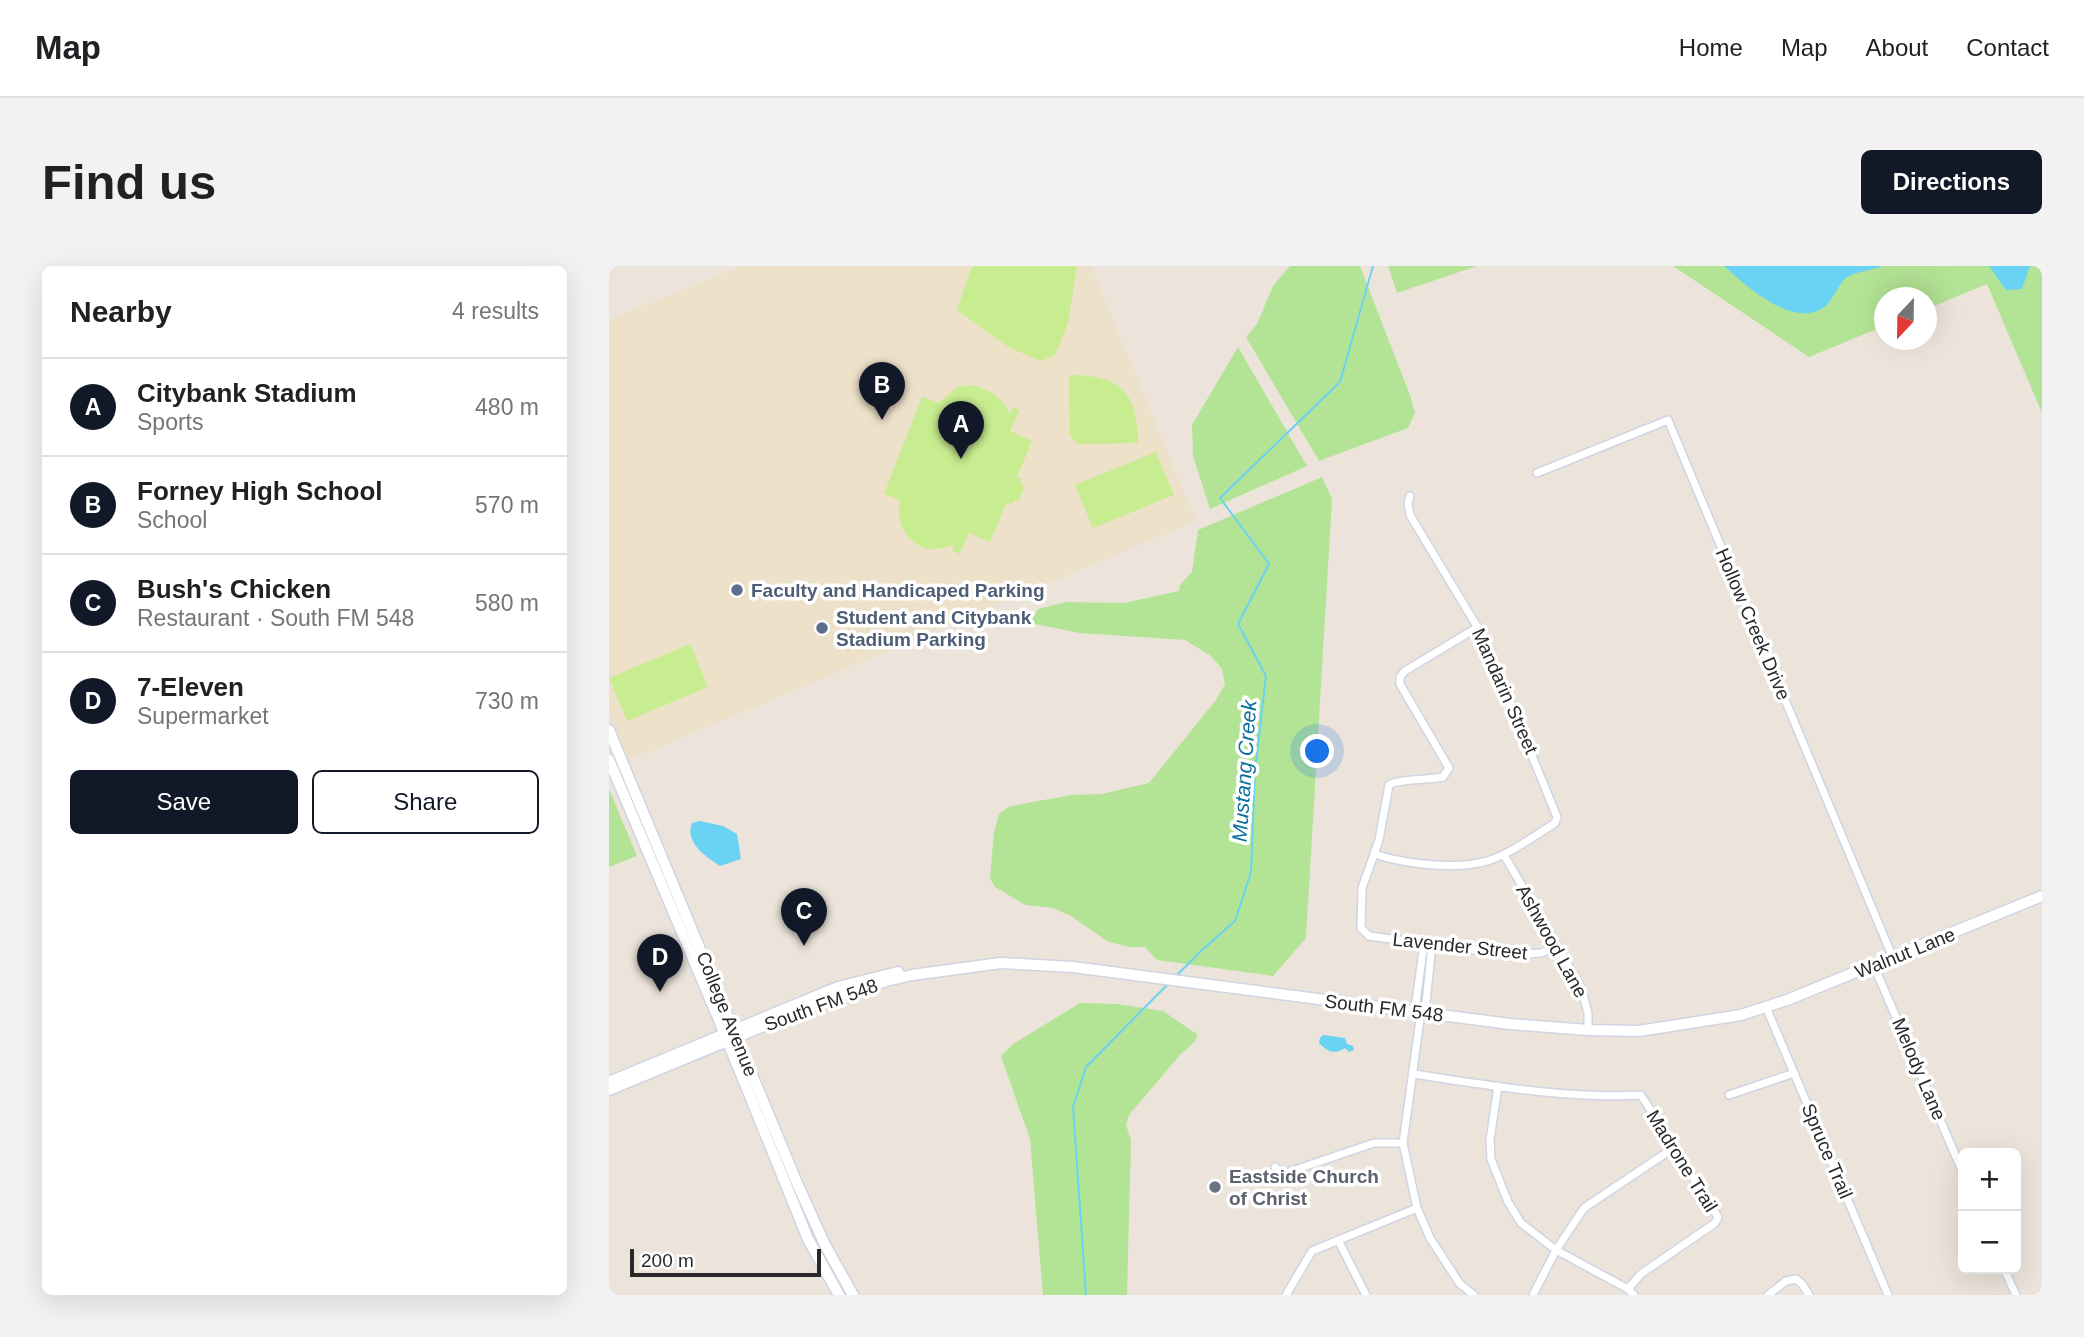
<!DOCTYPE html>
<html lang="en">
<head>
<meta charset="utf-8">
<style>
	body { margin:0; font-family:Arial,sans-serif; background:#f2f2f2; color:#202124 }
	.controls { position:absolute; right:21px; bottom:21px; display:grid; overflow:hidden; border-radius:10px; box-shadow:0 7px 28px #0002 }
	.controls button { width:63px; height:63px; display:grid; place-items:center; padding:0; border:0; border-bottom:2px solid #e0e0e0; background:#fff; color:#202124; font:35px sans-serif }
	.compass { position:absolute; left:1265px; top:21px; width:63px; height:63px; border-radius:50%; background:#fff; box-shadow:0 7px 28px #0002; rotate:202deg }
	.scale { position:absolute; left:21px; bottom:18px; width:191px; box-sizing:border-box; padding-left:7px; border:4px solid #292929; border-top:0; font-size:19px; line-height:24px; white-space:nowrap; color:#292929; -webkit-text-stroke:5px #fff; paint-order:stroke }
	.you { position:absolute; left:709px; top:486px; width:24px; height:24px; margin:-18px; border:5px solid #fff; border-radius:50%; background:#1a73e8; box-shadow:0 0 0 10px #1a73e833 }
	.badge { display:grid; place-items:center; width:46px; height:46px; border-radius:50%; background:#111827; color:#fff; font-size:23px; font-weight:700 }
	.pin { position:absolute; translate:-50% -58px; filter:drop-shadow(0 2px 4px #0008) }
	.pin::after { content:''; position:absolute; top:37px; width:24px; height:21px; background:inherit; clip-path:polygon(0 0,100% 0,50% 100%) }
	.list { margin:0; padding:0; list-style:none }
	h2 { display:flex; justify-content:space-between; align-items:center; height:91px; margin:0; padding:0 28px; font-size:30px }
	h2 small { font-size:23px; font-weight:400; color:#757577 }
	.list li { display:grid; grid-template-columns:46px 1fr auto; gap:21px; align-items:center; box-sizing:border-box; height:98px; padding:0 28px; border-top:2px solid #e0e0e0 }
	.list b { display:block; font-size:26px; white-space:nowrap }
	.list p { margin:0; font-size:23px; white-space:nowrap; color:#757577 }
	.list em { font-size:23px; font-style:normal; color:#757577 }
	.actions { display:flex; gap:14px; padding:21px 28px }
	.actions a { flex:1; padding:16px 0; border:2px solid #111827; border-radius:10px; text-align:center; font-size:24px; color:#111827 }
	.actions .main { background:#111827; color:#fff }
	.map { position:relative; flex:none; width:1433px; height:1029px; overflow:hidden; border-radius:10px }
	header { display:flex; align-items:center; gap:42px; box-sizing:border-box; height:98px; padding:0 35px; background:#fff; border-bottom:2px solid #e0e0e0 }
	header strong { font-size:33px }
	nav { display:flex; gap:38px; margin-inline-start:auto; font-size:24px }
	.intro { display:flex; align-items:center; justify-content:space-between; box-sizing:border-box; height:168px; padding:0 42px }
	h1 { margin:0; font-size:49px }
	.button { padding:18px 32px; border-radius:10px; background:#111827; color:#fff; font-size:24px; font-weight:700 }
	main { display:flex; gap:42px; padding:0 42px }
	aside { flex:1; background:#fff; border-radius:10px; box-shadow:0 7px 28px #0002 }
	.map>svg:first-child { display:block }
	.education { fill:#eee1c9 }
	.green { fill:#b3e495 }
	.pitch { fill:#c8ec90 }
	.water { fill:#6ad2f2 }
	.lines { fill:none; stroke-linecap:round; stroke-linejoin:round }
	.stream { stroke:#6ad2f2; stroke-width:2 }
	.street-casing { stroke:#d0d4e3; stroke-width:10 }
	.secondary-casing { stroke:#d0d4e3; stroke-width:13 }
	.street { stroke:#fff; stroke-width:7 }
	.secondary { stroke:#fff; stroke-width:10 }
	.service-dot { fill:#5c6f8a; stroke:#fff; stroke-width:2.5 }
	.worship-dot { fill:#6b7280; stroke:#fff; stroke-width:2.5 }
	.labels { text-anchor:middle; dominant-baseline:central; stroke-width:7; stroke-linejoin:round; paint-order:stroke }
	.service-label { font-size:19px; font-weight:bold; fill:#4e5e75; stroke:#fff; text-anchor:start }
	.street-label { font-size:19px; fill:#292929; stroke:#fff }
	.worship-label { font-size:19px; font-weight:bold; fill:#5b616d; stroke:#fff; text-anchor:start }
	.water-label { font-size:21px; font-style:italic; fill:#096f9d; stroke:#fff }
</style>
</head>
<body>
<header>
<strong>Map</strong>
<nav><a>Home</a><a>Map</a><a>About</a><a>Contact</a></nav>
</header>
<div class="intro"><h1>Find us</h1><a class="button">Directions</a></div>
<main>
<aside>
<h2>Nearby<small>4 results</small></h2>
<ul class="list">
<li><span class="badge">A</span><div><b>Citybank Stadium</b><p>Sports</p></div><em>480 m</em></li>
<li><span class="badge">B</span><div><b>Forney High School</b><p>School</p></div><em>570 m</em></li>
<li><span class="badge">C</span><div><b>Bush's Chicken</b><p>Restaurant · South FM 548</p></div><em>580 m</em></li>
<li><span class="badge">D</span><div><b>7-Eleven</b><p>Supermarket</p></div><em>730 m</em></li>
</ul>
<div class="actions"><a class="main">Save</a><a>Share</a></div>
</aside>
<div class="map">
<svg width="1433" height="1029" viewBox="0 0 1433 1029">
	<rect width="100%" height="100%" fill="#ece4da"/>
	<polygon class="education" points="134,0 482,0 587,255 20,494 0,446 0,53"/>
	<g class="green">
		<polygon points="681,0 751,0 802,132 806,147 799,162 710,195 637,71 648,58 664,20"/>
		<polygon points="779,0 868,0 788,27"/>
		<polygon points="1064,0 1433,0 1433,147 1378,18 1318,43 1318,32 1276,32 1275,60 1200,91"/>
		<polygon points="629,81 698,200 601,243 584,190 583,159"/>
		<polygon points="713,211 723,233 697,672 664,710 548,694 536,681 520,681 498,675 462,650 444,642 416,639 386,621 381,612 385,567 390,548 399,541 418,537 463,529 493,528 540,517 607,434 616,418 613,403 602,390 576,374 471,367 421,357 429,343 457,336 515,337 570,325 571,319 583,306 589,264"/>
		<polygon points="0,523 28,590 0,601"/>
		<polygon points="471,737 508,738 554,745 589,769 585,776 570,790 520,849 517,859 522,874 518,1029 434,1029 421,873 392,790 404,778"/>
	</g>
	<g class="pitch">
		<polygon points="365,0 468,0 459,57 446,89 432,95 399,81 348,44 361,5"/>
		<path d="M460,109C512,109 528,126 529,177L469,178L461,170Z"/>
		<path d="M363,119C382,124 392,130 401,148L404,141L410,144L401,165L423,175L408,211L413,213L411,218L416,220L409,236L405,234L403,238L398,236L381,276L360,267L351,288L343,285L345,279C339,280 333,283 327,283C301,284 285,258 291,234L275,228L313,131L330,137L348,121Z"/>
		<polygon points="547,186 565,229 484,262 466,219"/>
		<polygon points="81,378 99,421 18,455 0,412"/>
	</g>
	<g class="water">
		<path d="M1115,0H1273C1262,5 1246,5 1237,12C1229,19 1225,31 1218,39C1187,66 1137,20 1115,0Z"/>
		<polygon points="1380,0 1421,0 1413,23 1397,24"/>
		<path d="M91,555L114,560L128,568L132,593L111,600C97,591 75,576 83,557Z"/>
		<path d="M714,769L736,772L738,778L744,780L745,784L740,786L736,782C725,789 719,786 710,777L711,772Z"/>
	</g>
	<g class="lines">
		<g class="stream">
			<polyline points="567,710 592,685 626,655 642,606 646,505 657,410 629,358 660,298 611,232 731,116 764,0"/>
			<polyline points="477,1029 464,841 477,801 558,719"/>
		</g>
		<defs>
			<g id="street">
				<polyline points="928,207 1059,154 1284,692"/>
				<path d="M869,361L796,405L791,411V418L840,502L834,511C821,514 787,513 780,519L770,574L753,622L752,662L760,670L903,689L932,687L949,680"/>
				<path d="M766,588C782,594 797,596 814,598C879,605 893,591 946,557L948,551L875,372L801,249L799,237L801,230"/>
				<polyline points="895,589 972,721 979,747 979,764"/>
				<polyline points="823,678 817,737 812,746 794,877 808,942 821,972 851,1018 865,1029"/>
				<polyline points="1265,700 1354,907"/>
				<polyline points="1157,741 1279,1029"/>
				<polyline points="812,746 807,736 815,677"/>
				<path d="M804,808C879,819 956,833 1032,829L1109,951L1106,957L1032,1008L1019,1023"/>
				<polyline points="889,820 881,874 882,893 899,936 912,957 947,984 1019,1023 1025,1029"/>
				<polyline points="1120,829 1185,807"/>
				<polyline points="666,901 674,908 765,877 794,877"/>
				<polyline points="729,974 757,1029"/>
				<polyline points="1395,1003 1407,1029"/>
				<polyline points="677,1029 703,985 808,942"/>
				<polyline points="924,1029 947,984 975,942 1066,881"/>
				<polyline points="1159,1029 1177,1015 1187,1013 1193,1018 1200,1029"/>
			</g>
			<g id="secondary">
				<polyline points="0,464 188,917 216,979 244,1029"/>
				<polyline points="0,494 110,754 199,973 230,1029"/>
				<polyline points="0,816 229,721 289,706"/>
				<polyline points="0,824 213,736 277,715 303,709 392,697 464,701 901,758 979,764 1030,765 1132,749 1178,734 1433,630"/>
			</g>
		</defs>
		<use href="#street" class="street-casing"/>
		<use href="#secondary" class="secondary-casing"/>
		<use href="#street" class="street"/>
		<use href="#secondary" class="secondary"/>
	</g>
	<g class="service-dot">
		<circle cx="128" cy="324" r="7"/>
		<circle cx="213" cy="362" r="7"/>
	</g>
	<circle class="worship-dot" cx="606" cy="921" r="7"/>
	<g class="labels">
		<g class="service-label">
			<text x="142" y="324">Faculty and Handicaped Parking</text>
			<text x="227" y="351">Student and Citybank<tspan x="227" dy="22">Stadium Parking</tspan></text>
		</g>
		<g class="street-label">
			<text transform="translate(1144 358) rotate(67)">Hollow Creek Drive</text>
			<text transform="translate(896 425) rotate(66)">Mandarin Street</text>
			<text transform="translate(943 675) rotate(61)">Ashwood Lane</text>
			<text transform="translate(851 680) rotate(6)">Lavender Street</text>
			<text transform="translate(1296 687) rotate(-22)">Walnut Lane</text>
			<text transform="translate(212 739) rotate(-20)">South FM 548</text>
			<text transform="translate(775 742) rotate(7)">South FM 548</text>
			<text transform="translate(118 748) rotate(68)">College Avenue</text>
			<text transform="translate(1310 803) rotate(67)">Melody Lane</text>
			<text transform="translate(1218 885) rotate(67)">Spruce Trail</text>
			<text transform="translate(1073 895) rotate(58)">Madrone Trail</text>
		</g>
		<g class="worship-label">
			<text x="620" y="910">Eastside Church<tspan x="620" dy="22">of Christ</tspan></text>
		</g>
		<g class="water-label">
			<text transform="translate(635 505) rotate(-86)">Mustang Creek</text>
		</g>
	</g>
</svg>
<div class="controls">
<button>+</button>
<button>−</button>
</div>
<svg class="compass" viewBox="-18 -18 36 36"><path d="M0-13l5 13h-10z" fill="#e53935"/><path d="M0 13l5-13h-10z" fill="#757577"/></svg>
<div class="scale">200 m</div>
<div class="you"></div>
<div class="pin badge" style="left:352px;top:193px">A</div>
<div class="pin badge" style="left:273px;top:154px">B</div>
<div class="pin badge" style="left:195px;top:680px">C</div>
<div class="pin badge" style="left:51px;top:726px">D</div>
</div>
</main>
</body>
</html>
